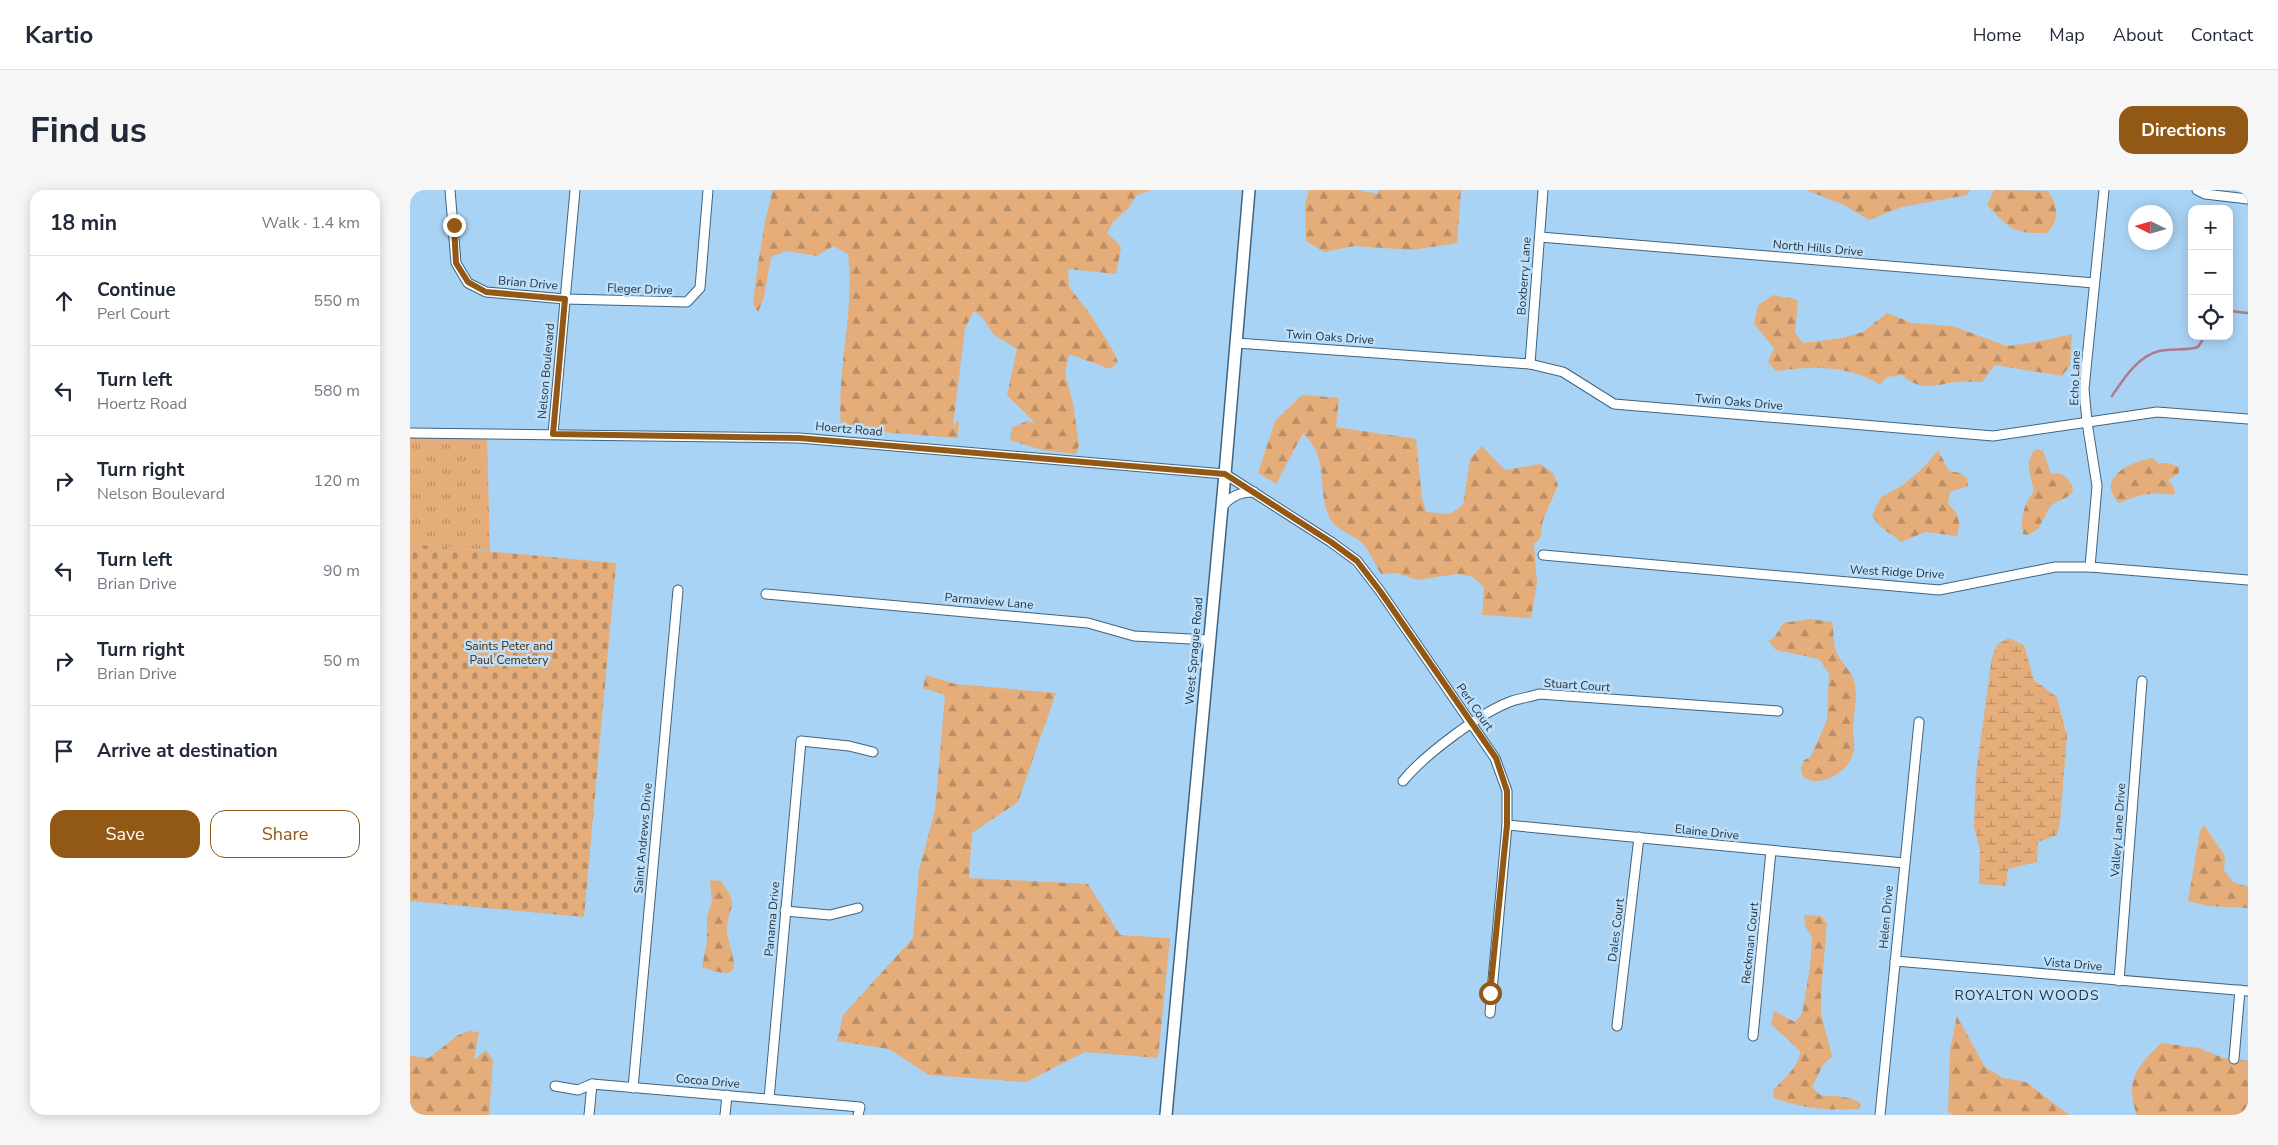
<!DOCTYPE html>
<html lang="en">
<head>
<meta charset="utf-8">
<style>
	body { margin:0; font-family:"Nunito Sans",sans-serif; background:#f6f6f7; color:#1f2937 }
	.controls { position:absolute; right:15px; top:15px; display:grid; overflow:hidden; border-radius:10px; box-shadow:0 2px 12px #0003 }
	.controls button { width:45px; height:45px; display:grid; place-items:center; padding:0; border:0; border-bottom:1px solid #e0e1e3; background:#fff; color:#1f2937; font:25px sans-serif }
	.compass { position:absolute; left:1718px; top:15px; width:45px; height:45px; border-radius:50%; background:#fff; box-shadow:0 2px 12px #0003; rotate:275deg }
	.stop { position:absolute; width:15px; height:15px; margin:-11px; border:4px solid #925816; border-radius:50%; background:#fff }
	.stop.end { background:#925816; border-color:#fff; box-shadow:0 1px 5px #0008 }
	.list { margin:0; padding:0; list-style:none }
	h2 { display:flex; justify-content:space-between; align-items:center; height:65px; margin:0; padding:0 20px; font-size:21px }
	h2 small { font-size:16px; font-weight:400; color:#747a83 }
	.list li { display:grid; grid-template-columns:32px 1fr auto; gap:15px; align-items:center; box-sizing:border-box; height:90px; padding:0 20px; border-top:1px solid #e0e1e3 }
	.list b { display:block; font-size:19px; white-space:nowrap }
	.list p { margin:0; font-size:16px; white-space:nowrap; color:#747a83 }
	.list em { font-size:16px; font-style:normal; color:#747a83 }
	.actions { display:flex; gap:10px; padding:15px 20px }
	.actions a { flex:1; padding:11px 0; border:1px solid #925816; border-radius:15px; text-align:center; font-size:18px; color:#925816 }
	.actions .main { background:#925816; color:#fff }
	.icon { flex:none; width:28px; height:28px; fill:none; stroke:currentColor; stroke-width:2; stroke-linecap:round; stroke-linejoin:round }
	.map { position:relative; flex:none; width:1838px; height:925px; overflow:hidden; border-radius:15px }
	header { display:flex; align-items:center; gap:30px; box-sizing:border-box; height:70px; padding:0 25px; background:#fff; border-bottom:1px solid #e0e1e3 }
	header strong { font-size:24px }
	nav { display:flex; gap:28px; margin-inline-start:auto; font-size:18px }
	.intro { display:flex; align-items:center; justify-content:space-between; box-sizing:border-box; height:120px; padding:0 30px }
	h1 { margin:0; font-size:35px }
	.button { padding:12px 22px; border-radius:15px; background:#925816; color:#fff; font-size:18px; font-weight:700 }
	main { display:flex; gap:30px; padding:0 30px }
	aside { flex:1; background:#fff; border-radius:15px; box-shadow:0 2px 12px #0003 }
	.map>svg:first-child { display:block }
	.grass { fill:url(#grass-tufts) }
	.forest { fill:url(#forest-firs) }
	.wetland { fill:url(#wetland-marsh) }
	.cemetery { fill:url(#cemetery-stones) }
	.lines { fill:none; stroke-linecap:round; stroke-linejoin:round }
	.stream { stroke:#ad7b8c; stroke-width:2.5 }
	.minor-casing { stroke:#3e6482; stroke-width:11 }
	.tertiary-casing { stroke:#3e6482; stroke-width:14 }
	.minor { stroke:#fff; stroke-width:9 }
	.tertiary { stroke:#fff; stroke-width:11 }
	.route { stroke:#925816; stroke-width:6 }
	.labels { text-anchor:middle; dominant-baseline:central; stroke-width:5; stroke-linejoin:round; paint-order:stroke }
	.street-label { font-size:12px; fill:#1e2f3c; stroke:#bedffa }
	.park-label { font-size:12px; fill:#4e2900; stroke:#bedffa }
	.neighbourhood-label { font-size:14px; letter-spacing:1px; fill:#1e2f3c; stroke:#bedffa }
</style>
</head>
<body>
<header>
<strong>Kartio</strong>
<nav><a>Home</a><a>Map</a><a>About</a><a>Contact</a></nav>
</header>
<div class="intro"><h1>Find us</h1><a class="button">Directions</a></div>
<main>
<aside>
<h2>18 min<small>Walk · 1.4 km</small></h2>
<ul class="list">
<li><svg class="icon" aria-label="ahead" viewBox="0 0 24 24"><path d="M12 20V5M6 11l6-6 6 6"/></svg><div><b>Continue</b><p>Perl Court</p></div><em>550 m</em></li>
<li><svg class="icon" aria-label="left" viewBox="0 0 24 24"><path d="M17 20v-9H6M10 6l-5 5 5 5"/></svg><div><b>Turn left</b><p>Hoertz Road</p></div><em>580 m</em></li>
<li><svg class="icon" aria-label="right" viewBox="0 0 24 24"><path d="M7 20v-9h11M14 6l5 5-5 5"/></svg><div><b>Turn right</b><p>Nelson Boulevard</p></div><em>120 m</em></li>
<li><svg class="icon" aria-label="left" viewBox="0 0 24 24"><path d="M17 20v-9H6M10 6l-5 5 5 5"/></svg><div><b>Turn left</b><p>Brian Drive</p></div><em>90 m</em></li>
<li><svg class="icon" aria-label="right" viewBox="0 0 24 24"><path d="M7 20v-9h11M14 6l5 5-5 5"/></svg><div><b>Turn right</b><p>Brian Drive</p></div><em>50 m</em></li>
<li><svg class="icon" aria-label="arrive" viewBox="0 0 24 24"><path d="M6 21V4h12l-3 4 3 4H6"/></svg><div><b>Arrive at destination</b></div></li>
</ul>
<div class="actions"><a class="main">Save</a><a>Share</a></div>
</aside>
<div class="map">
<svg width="1838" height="925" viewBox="0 0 1838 925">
	<defs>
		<pattern id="grass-tufts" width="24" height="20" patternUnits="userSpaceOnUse" patternTransform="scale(1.25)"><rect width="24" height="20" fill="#e5ad7a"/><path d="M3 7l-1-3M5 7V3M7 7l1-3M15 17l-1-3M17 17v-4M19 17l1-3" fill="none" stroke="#b98d65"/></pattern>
		<pattern id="forest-firs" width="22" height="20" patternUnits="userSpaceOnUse" patternTransform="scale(1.25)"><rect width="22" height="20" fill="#e5ad7a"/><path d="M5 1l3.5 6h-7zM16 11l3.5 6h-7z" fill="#b98d65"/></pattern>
		<pattern id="wetland-marsh" width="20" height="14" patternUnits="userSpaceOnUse" patternTransform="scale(1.25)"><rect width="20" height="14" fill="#e5ad7a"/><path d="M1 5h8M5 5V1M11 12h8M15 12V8" fill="none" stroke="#b98d65"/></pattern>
		<pattern id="cemetery-stones" width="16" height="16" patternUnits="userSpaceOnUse" patternTransform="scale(1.25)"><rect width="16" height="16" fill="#e5ad7a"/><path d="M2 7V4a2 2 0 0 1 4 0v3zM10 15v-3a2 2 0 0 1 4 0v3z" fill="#b98d65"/></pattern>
	</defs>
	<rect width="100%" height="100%" fill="#a9d3f5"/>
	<polygon class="grass" points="0,247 77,248 80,361 0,354"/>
	<g class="forest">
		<path d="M363,0H741L726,6L719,18L703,32L697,44L706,51L711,58L706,84L658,79L659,97L680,124L701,157L708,172L700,179L659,164L655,184L663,213L669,255L666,264L632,260L600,250L602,238L616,231L625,233L597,205L607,159L584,145L572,127L564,121L555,138L543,236L549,230L548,248L431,239C426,182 445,122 438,64L423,56L407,66L376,61L361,67L354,107L348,122L343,114L347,81L355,31Z"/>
		<polygon points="899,0 947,0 968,4 969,0 1051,0 1047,53 1002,60 944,56 914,62 896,51 895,14"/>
		<polygon points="1396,0 1560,0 1557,5 1492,17 1459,30 1434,15"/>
		<path d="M1584,0L1638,1C1648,15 1650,30 1637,43C1604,44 1599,38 1577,15Z"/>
		<path d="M1363,105L1388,110L1385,143L1393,153L1432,148L1453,142L1477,123L1502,133L1542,136L1597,156L1627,152L1662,144L1660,175L1652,186L1585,175L1572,192C1564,192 1556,191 1548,192C1524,194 1513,203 1492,185L1477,187L1470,195C1443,175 1398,176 1366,181L1358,172L1364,158L1344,134L1348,115Z"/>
		<path d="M892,205L929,208L926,237L1006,249L1012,308L1016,322L1040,324L1053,315L1060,269L1072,256L1095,280L1130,274L1143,283L1148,295L1133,330L1130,349L1124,354L1127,393L1121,428L1072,425L1074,397L1063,387L1047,384L1007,390L986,383L971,384C965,374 959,360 951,352C942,344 925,339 920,329C905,297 922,272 893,243L866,294L848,283L865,231Z"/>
		<path d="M1626,259L1633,261L1641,284C1654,282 1657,287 1663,298L1662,303L1657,307L1641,315L1628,339L1618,345L1613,344C1610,326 1614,315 1624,301C1621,286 1613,271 1626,259Z"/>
		<path d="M1528,260L1539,281L1550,283L1557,288L1558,296L1540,302L1538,314C1550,325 1551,331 1547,346L1515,342L1491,352C1478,340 1471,341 1462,325L1471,307L1493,295L1515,276Z"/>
		<path d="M1743,268L1748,273H1759L1770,278L1768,284L1758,290L1764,297L1765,303L1762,305C1739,301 1730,305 1709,313C1685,288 1721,271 1743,268Z"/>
		<path d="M1400,429L1422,432C1424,442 1423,457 1428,465C1433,475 1444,484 1445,495C1448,510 1443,526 1443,541C1443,547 1445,554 1444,560C1438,595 1378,603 1394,570L1400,568L1417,530L1419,484L1409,469L1366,460L1358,451L1364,448L1373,433Z"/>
		<polygon points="516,485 545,494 646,503 608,612 562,643 559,688 678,694 710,745 760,748 748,868 675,862 616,892 519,885 479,859 427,851 433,825 503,748 509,680 525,620 535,505 513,498"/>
		<polygon points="1794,635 1815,666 1814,680 1823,692 1838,697 1838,718 1797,716 1778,711 1790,641"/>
		<path d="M300,690L311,691C330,717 319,713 317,738C316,761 345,797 292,777L297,751V726L302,711Z"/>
		<path d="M1394,725L1411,726L1417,733L1411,803V824L1422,866L1413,875L1402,897L1410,905C1424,907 1440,905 1451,914L1448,919C1419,921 1391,918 1364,908L1363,900C1373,890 1390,876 1390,861L1361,834L1364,821L1385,832L1392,824L1400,777L1402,747L1396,738Z"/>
		<polygon points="1547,826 1575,877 1593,888 1616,892 1659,925 1544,925 1538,922 1540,860"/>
		<polygon points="59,841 69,842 64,870 76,860 83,870 79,925 0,925 0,866 19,868 48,845"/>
		<path d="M1751,853L1789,858L1813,868L1838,871V925H1727C1714,890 1728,876 1751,853Z"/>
	</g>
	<polygon class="wetland" points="1598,448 1614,455 1624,490 1647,507 1657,546 1650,632 1647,645 1628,652 1627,672 1598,679 1596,696 1569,694 1570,660 1564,637 1566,584 1582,467 1587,455"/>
	<polygon class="cemetery" points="0,354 206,373 174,727 0,711"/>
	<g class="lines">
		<g class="stream">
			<polyline points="1819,121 1838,123"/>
			<path d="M1702,206C1714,188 1727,167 1749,161C1762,158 1776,161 1788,157L1795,146"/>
		</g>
		<defs>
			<g id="minor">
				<polyline points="40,0 46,73 58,93 76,102 155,109 277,112 290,98 298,0"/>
				<polyline points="1787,0 1795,4 1838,9"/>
				<polyline points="1130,47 1684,93"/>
				<polyline points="826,153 1120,174 1153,182 1204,214 1583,246 1747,222 1838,229"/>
				<polyline points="1120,174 1133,0"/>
				<polyline points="0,243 389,248 815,284 921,352 947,371 970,401 1085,568 1097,601 1097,635 1080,823"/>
				<polyline points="143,244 165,0"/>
				<path d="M812,317C821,306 830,302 844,302"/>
				<polyline points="1133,365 1529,400 1645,377 1680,377 1838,390"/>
				<polyline points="1680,377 1687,296 1677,232 1674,199 1694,0"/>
				<polyline points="356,404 678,433 724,446 799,450"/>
				<path d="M993,591C1013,566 1071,522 1102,511C1111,508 1120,507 1129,504L1368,521"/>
				<polyline points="1097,635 1494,673"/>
				<polyline points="375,721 420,725 448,718"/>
				<polyline points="1485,771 1838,801"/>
				<polyline points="1709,791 1732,491"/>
				<polyline points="1207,836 1229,647"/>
				<polyline points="1343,846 1361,661"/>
				<polyline points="1824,869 1830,800"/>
				<polyline points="145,896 168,900 182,894 450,917 448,925"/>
				<polyline points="223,898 268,400"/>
				<polyline points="359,909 391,551 439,556 463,562"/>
				<polyline points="179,925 182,894"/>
				<polyline points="315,925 317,905"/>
				<polyline points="1470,925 1509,532"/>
			</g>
			<polyline id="tertiary" points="756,925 815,284 839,0"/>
		</defs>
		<use href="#minor" class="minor-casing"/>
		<use href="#tertiary" class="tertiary-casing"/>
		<use href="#minor" class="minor"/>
		<use href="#tertiary" class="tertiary"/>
	</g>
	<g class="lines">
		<polyline class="route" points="44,35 46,73 58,92 76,102 155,109 143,244 389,248 815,284 921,352 947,371 970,401 1086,568 1097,601 1097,635 1080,803"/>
	</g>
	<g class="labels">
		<g class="street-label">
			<text transform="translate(1408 58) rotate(5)">North Hills Drive</text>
			<text transform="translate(1114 86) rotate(-86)">Boxberry Lane</text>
			<text transform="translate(118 93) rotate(5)">Brian Drive</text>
			<text transform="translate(230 99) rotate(2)">Fleger Drive</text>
			<text transform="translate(920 147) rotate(4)">Twin Oaks Drive</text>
			<text transform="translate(136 181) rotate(-85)">Nelson Boulevard</text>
			<text transform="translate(1665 188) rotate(-88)">Echo Lane</text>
			<text transform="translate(1329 212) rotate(5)">Twin Oaks Drive</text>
			<text transform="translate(439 239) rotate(5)">Hoertz Road</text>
			<text transform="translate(1487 382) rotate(3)">West Ridge Drive</text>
			<text transform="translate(579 411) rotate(5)">Parmaview Lane</text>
			<text transform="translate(784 461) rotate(-85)">West Sprague Road</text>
			<text transform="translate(1167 495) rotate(4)">Stuart Court</text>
			<text transform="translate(1065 517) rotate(55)">Perl Court</text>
			<text transform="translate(1708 640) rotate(-86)">Valley Lane Drive</text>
			<text transform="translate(1297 642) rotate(6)">Elaine Drive</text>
			<text transform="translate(233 648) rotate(-85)">Saint Andrews Drive</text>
			<text transform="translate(1476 727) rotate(-85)">Helen Drive</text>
			<text transform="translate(362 729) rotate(-85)">Panama Drive</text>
			<text transform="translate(1206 740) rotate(-83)">Dales Court</text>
			<text transform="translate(1340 753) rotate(-84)">Reckman Court</text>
			<text transform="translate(1663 774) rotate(5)">Vista Drive</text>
			<text transform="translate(298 891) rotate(5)">Cocoa Drive</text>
		</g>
		<g class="park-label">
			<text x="99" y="456">Saints Peter and<tspan x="99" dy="14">Paul Cemetery</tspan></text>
		</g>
		<g class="neighbourhood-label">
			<text x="1617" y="805">ROYALTON WOODS</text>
		</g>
	</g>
</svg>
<div class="controls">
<button>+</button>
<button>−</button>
<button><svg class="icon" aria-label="locate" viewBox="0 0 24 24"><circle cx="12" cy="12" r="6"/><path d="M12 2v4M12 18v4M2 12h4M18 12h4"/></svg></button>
</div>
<svg class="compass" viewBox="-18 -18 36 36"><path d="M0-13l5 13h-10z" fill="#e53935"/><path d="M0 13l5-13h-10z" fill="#747a83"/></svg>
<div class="stop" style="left:1080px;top:803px"></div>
<div class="stop end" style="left:44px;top:35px"></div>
</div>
</main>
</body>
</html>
